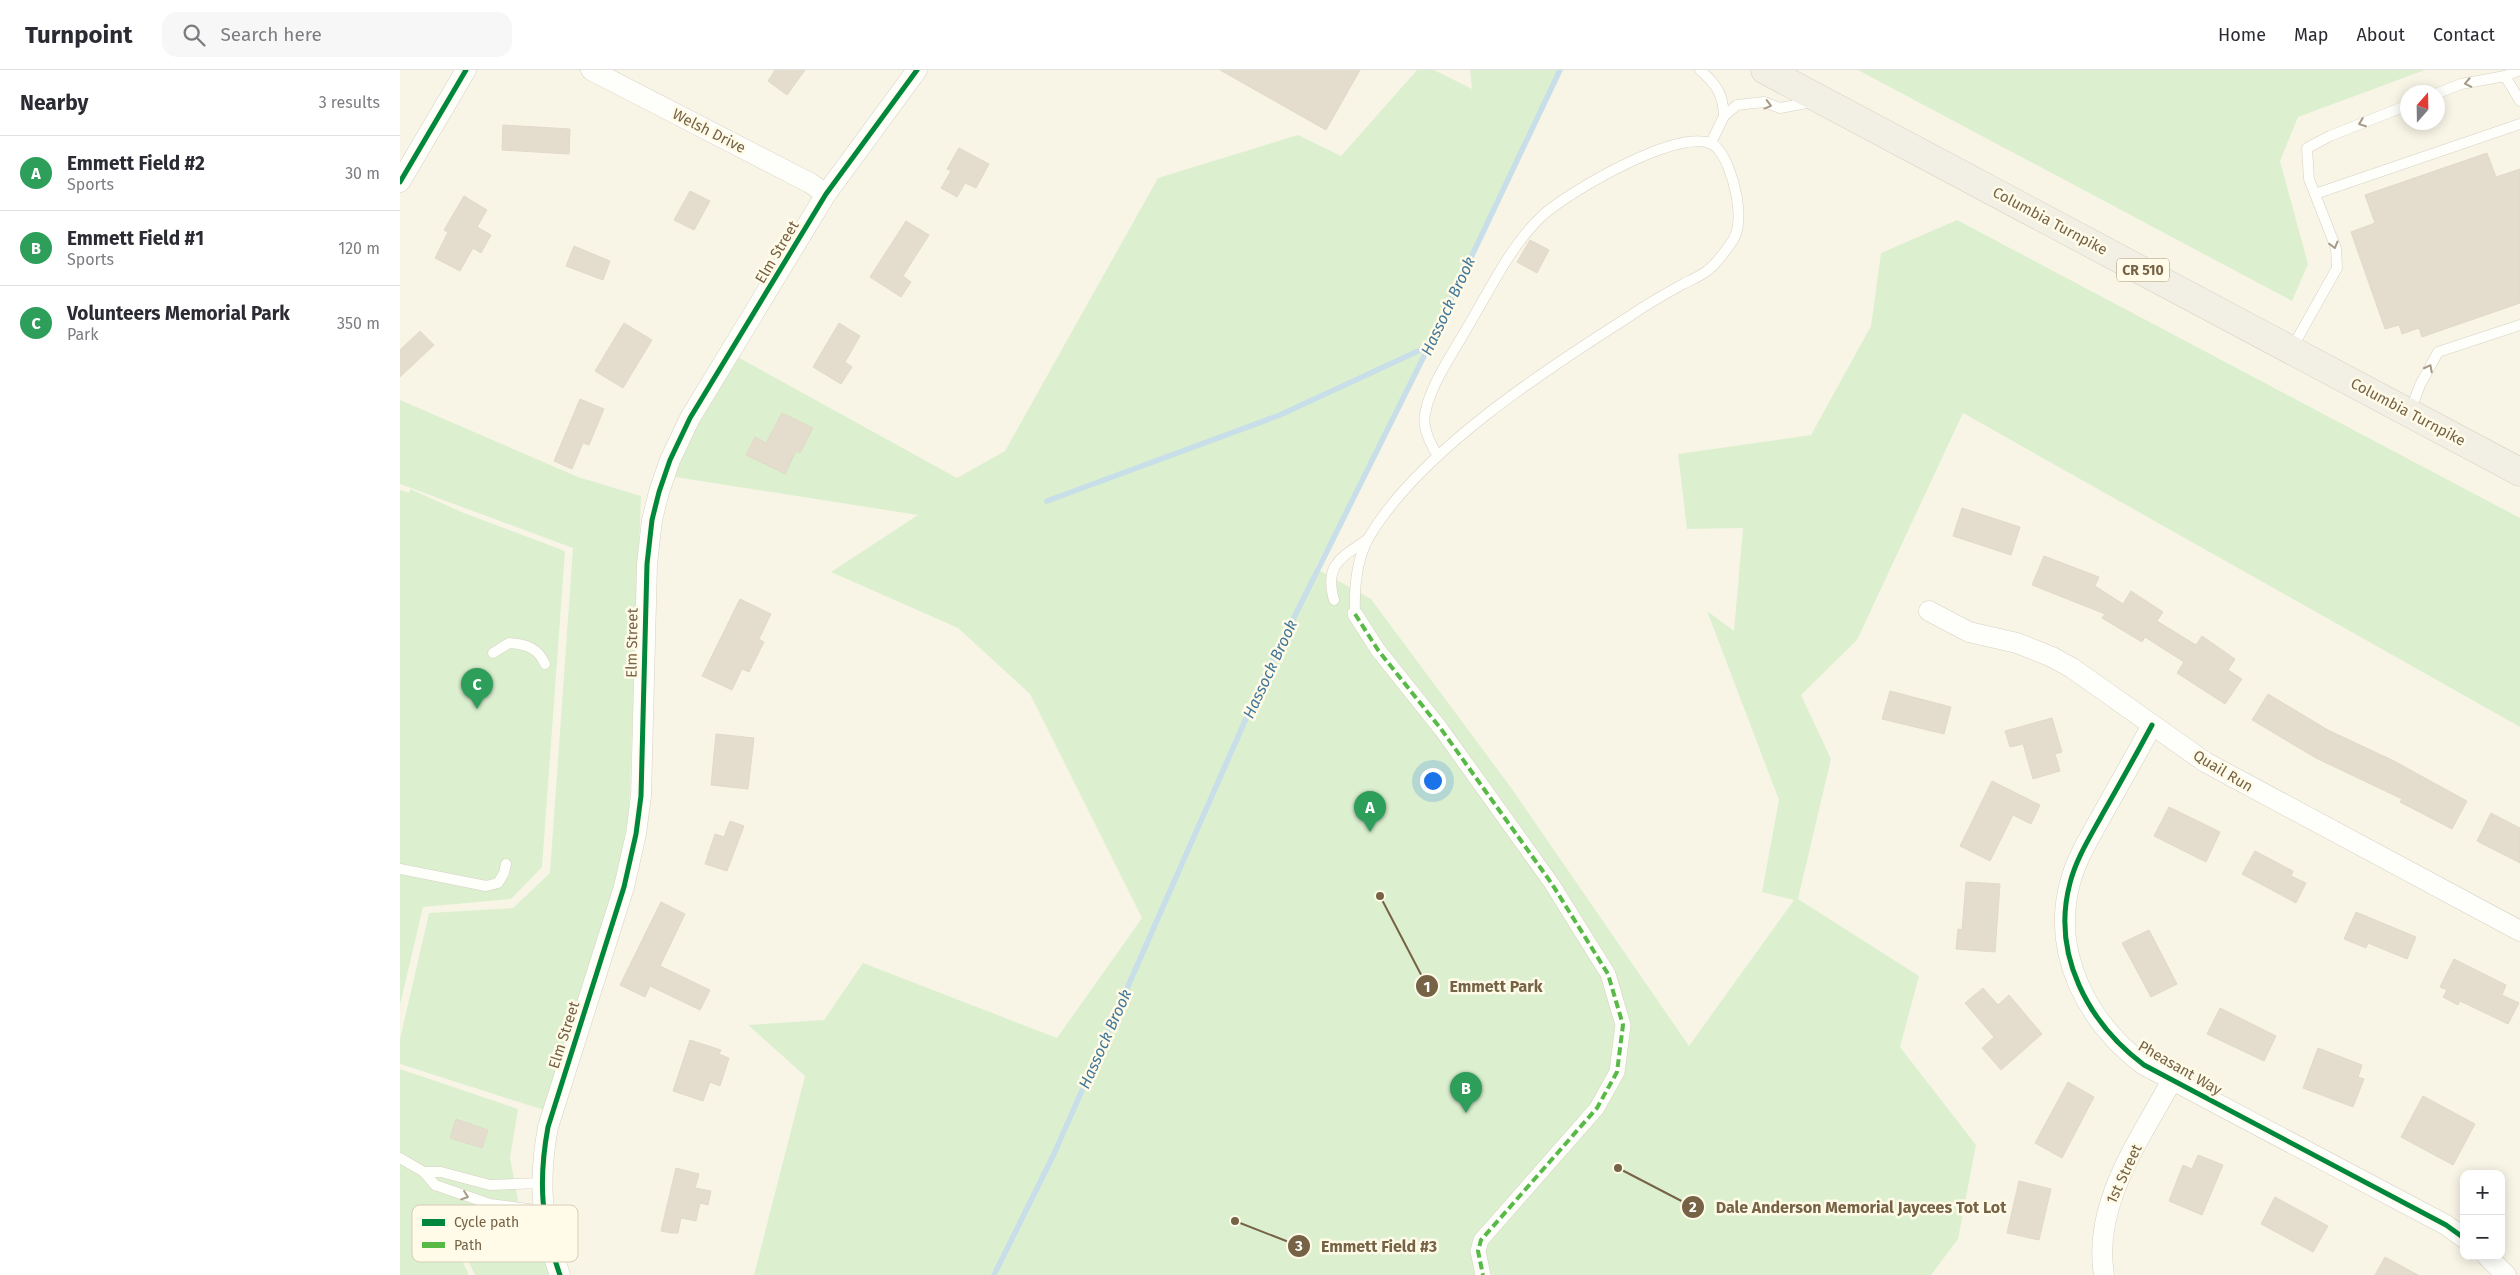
<!DOCTYPE html>
<html lang="en">
<head>
<meta charset="utf-8">
<style>
	body { margin:0; font-family:"Fira Sans",sans-serif; background:#f7f7f7; color:#2b2b33 }
	.controls { position:absolute; right:15px; bottom:15px; display:grid; overflow:hidden; border-radius:10px; box-shadow:0 2px 12px #0003 }
	.controls button { width:45px; height:45px; display:grid; place-items:center; padding:0; border:0; border-bottom:1px solid #e1e1e2; background:#fff; color:#2b2b33; font:25px sans-serif }
	.compass { position:absolute; left:2000px; top:15px; width:45px; height:45px; border-radius:50%; background:#fff; box-shadow:0 2px 12px #0003; rotate:20deg }
	.you { position:absolute; left:1032px; top:710px; width:18px; height:18px; margin:-12px; border:4px solid #fff; border-radius:50%; background:#1a73e8; box-shadow:0 0 0 8px #1a73e833 }
	.badge { display:grid; place-items:center; width:32px; height:32px; border-radius:50%; background:#2563eb; color:#fff; font-size:16px; font-weight:700 }
	.pin { position:absolute; translate:-50% -41px; filter:drop-shadow(0 1px 2px #0008) }
	.pin::after { content:''; position:absolute; top:26px; width:18px; height:15px; background:inherit; clip-path:polygon(0 0,100% 0,50% 100%) }
	.list { margin:0; padding:0; list-style:none }
	h2 { display:flex; justify-content:space-between; align-items:center; height:65px; margin:0; padding:0 20px; font-size:21px }
	h2 small { font-size:16px; font-weight:400; color:#7c7c81 }
	.list li { display:grid; grid-template-columns:32px 1fr auto; gap:15px; align-items:center; box-sizing:border-box; height:75px; padding:0 20px; border-top:1px solid #e1e1e2 }
	.list b { display:block; font-size:19px; white-space:nowrap }
	.list p { margin:0; font-size:16px; white-space:nowrap; color:#7c7c81 }
	.list em { font-size:16px; font-style:normal; color:#7c7c81 }
	.icon { flex:none; width:28px; height:28px; fill:none; stroke:currentColor; stroke-width:2; stroke-linecap:round; stroke-linejoin:round }
	.map { position:relative; flex:none; width:2120px; height:1205px; overflow:hidden }
	header { display:flex; align-items:center; gap:30px; box-sizing:border-box; height:70px; padding:0 25px; background:#fff; border-bottom:1px solid #e1e1e2 }
	header strong { font-size:24px }
	nav { display:flex; gap:28px; margin-inline-start:auto; font-size:18px }
	.search { width:350px; height:45px; background:#f7f7f7; display:flex; align-items:center; gap:12px; box-sizing:border-box; padding:0 18px; border-radius:15px; color:#7c7c81; font-size:19px }
	main { display:flex }
	aside { flex:1; background:#fff }
	.map>svg:first-child { display:block }
	.green { fill:#dcf0d0 }
	.lines { fill:none; stroke-linecap:round; stroke-linejoin:round }
	.stream { stroke:#c8dee8; stroke-width:5.5 }
	.building { fill:#e4ddce; stroke:#e1d9c9 }
	.service-casing { stroke:#d7d0c2; stroke-width:11 }
	.pedestrian-casing { stroke:#d7d0c2; stroke-width:16 }
	.minor-casing { stroke:#d7d0c2; stroke-width:21 }
	.primary-casing { stroke:#d6d0c3; stroke-width:29 }
	.service { stroke:#fefefb; stroke-width:10 }
	.pedestrian { stroke:#fefefb; stroke-width:15 }
	.minor { stroke:#fefefb; stroke-width:20 }
	.primary { stroke:#f2f0e4; stroke-width:28 }
	.quiet { stroke:#58b947; stroke-width:4; stroke-dasharray:8 4; stroke-linecap:butt }
	.cycleway-casing { stroke:#fffbe8; stroke-width:8 }
	.cycleway { stroke:#00873e; stroke-width:5 }
	.oneway { stroke:#a69985 }
	.labels { text-anchor:middle; dominant-baseline:central; stroke-width:5; stroke-linejoin:round; paint-order:stroke }
	.shield { fill:#fffbe8; stroke:#9f9177; stroke-width:1 }
	.shield-label { font-size:14px; font-weight:bold; fill:#766346 }
	.street-label { font-size:15px; fill:#766346; stroke:#fffbe8 }
	.water-label { font-size:16px; font-style:italic; fill:#43789a; stroke:#fffbe8 }
	.key { fill:#fffbe8; stroke:#d6cdb7; stroke-width:1 }
	.key-label { font-size:14px; fill:#766346 }
	.leader { fill:none; stroke:#766346; stroke-width:2 }
	.callout-dot { fill:#766346; stroke:#fffbe8; stroke-width:2 }
	.mark-label { font-size:15px; text-anchor:middle; font-weight:bold; fill:#fff }
	.callout-label { font-size:16px; text-anchor:middle; font-weight:bold; fill:#766346; stroke:#fffbe8; stroke-width:5; stroke-linejoin:round; paint-order:stroke }
</style>
</head>
<body>
<header>
<strong>Turnpoint</strong>
<div class="search"><svg class="icon" aria-label="search" viewBox="0 0 24 24"><circle cx="10" cy="10" r="6"/><path d="M15 15l6 6"/></svg>Search here</div>
<nav><a>Home</a><a>Map</a><a>About</a><a>Contact</a></nav>
</header>
<main>
<aside>
<h2>Nearby<small>3 results</small></h2>
<ul class="list">
<li><span class="badge" style="background:#2e9e5b">A</span><div><b>Emmett Field #2</b><p>Sports</p></div><em>30 m</em></li>
<li><span class="badge" style="background:#2e9e5b">B</span><div><b>Emmett Field #1</b><p>Sports</p></div><em>120 m</em></li>
<li><span class="badge" style="background:#2e9e5b">C</span><div><b>Volunteers Memorial Park</b><p>Park</p></div><em>350 m</em></li>
</ul>
</aside>
<div class="map">
<svg width="2120" height="1205" viewBox="0 0 2120 1205">
	<rect width="100%" height="100%" fill="#f8f5e7"/>
	<g class="green">
		<polygon points="1017,0 1034,0 1072,19 1070,0 1161,0 968,397 915,498 971,529 1112,719 1289,976 1394,830 1362,822 1379,730 1307,541 1334,561 1343,458 1287,459 1278,384 1411,365 1471,256 1481,183 1557,150 2120,448 2120,657 1563,343 1457,570 1401,625 1431,689 1398,829 1519,906 1500,977 1576,1075 1558,1169 1531,1205 354,1205 405,1006 348,955 424,950 463,893 657,968 742,848 630,624 558,558 431,502 518,445 269,406 334,285 557,408 605,381 758,108 898,65 941,86"/>
		<polygon points="1458,0 2025,0 1898,47 1880,91 1908,194 1892,231"/>
		<polygon points="0,330 178,407 241,426 226,820 153,1043 0,994 0,969 29,843 113,838 150,803 173,478 0,414"/>
		<polygon points="10,419 64,443 165,481 142,797 111,829 23,837 0,935 0,420 9,423"/>
		<polygon points="0,999 118,1039 110,1088 123,1156 51,1167 69,1205 0,1205"/>
		<polygon points="147,1160 164,1205 75,1205 60,1174"/>
	</g>
	<g class="lines">
		<g class="stream">
			<polyline points="647,431 880,345 1029,276"/>
			<polyline points="594,1205 654,1084 863,610 1029,276 1160,0"/>
		</g>
	</g>
	<g class="building">
		<polygon points="375,0 405,0 387,25 368,11"/>
		<polygon points="820,0 960,0 926,60"/>
		<polygon points="103,55 170,59 169,84 102,80"/>
		<polygon points="559,78 589,94 576,118 565,113 557,127 541,118 551,101 547,99"/>
		<polygon points="2087,83 2096,107 2120,99 2120,233 2022,267 2019,258 2002,264 1999,255 1985,259 1951,162 1975,153 1965,125"/>
		<polygon points="290,121 310,131 294,160 274,150"/>
		<polygon points="64,126 87,140 77,157 91,165 81,183 73,178 60,201 35,188 48,162 44,160"/>
		<polygon points="506,151 529,165 503,206 511,212 501,227 470,207"/>
		<polygon points="1130,170 1149,180 1137,203 1117,192"/>
		<polygon points="174,176 210,191 203,210 166,196"/>
		<polygon points="224,253 252,270 223,318 195,301"/>
		<polygon points="439,253 460,266 445,292 452,297 441,314 413,297"/>
		<polygon points="20,261 34,275 0,307 0,280"/>
		<polygon points="180,329 204,339 189,375 183,373 172,399 154,391"/>
		<polygon points="382,343 413,358 400,383 396,381 385,404 346,385 355,367 366,373"/>
		<polygon points="1562,438 1620,457 1611,485 1553,466"/>
		<polygon points="1644,486 1699,507 1695,516 1723,534 1731,521 1763,542 1757,551 1796,575 1802,566 1835,589 1828,600 1842,609 1825,634 1777,603 1784,592 1745,567 1742,572 1702,548 1705,544 1632,515"/>
		<polygon points="340,529 371,544 359,569 364,572 349,602 342,599 332,620 302,606"/>
		<polygon points="1490,621 1551,637 1544,664 1482,649"/>
		<polygon points="1868,624 1928,660 1994,691 2067,731 2052,759 2000,732 2002,729 1916,688 1852,650"/>
		<polygon points="1652,648 1662,682 1655,684 1660,701 1633,709 1623,674 1610,677 1605,661"/>
		<polygon points="316,664 354,668 348,719 311,715"/>
		<polygon points="1592,711 1640,735 1631,754 1613,745 1590,791 1560,776"/>
		<polygon points="1769,737 1820,762 1806,792 1754,766"/>
		<polygon points="2091,743 2120,758 2120,793 2077,771"/>
		<polygon points="330,751 344,756 327,801 305,794 315,764 324,767"/>
		<polygon points="1855,781 1893,801 1891,806 1906,813 1896,833 1842,804"/>
		<polygon points="1566,812 1600,814 1595,882 1556,879 1558,859 1562,860"/>
		<polygon points="261,832 285,844 260,896 310,920 300,940 250,916 245,927 220,915"/>
		<polygon points="1956,842 2016,867 2007,889 1968,873 1966,878 1944,869"/>
		<polygon points="1749,860 1777,914 1751,927 1722,873"/>
		<polygon points="2054,889 2106,915 2102,925 2119,933 2108,954 2060,931 2058,935 2043,927 2047,920 2040,917"/>
		<polygon points="1583,918 1598,935 1609,925 1642,964 1601,1000 1582,978 1594,967 1565,933"/>
		<polygon points="1820,938 1876,966 1864,991 1807,964"/>
		<polygon points="290,970 321,980 319,984 329,988 320,1016 310,1012 303,1031 273,1021"/>
		<polygon points="1918,978 1962,995 1958,1007 1964,1009 1953,1037 1903,1018"/>
		<polygon points="1668,1012 1694,1027 1662,1088 1635,1073"/>
		<polygon points="2023,1026 2075,1054 2053,1095 2001,1067"/>
		<polygon points="56,1049 88,1060 82,1078 50,1068"/>
		<polygon points="1798,1085 1823,1095 1802,1145 1769,1131 1783,1095 1792,1099"/>
		<polygon points="276,1098 299,1104 295,1118 311,1121 308,1135 300,1133 296,1151 281,1148 278,1163 271,1163 261,1161"/>
		<polygon points="1619,1111 1651,1119 1639,1170 1607,1163"/>
		<polygon points="1875,1127 1928,1156 1913,1182 1861,1154"/>
		<polygon points="1985,1187 2018,1205 1975,1205"/>
	</g>
	<g class="lines">
		<defs>
			<g id="service">
				<path d="M1300,0C1317,15 1323,24 1324,46"/>
				<polyline points="2105,6 2120,0"/>
				<polyline points="2038,23 2061,14 2105,6 2120,31"/>
				<polyline points="1311,73 1324,46 1337,35 1364,32 1380,38 1412,32"/>
				<polyline points="1915,124 2120,54"/>
				<polyline points="1892,278 1937,198 1936,178 1909,109 1907,78 1930,66 2008,35"/>
				<polyline points="2010,342 2020,315 2038,282 2120,255"/>
				<path d="M934,530C924,494 941,488 968,469"/>
				<path d="M955,544C954,518 956,490 969,467C1021,380 1145,300 1230,246C1247,234 1265,224 1283,214C1291,210 1301,206 1308,200C1317,193 1327,179 1333,170C1346,149 1333,97 1318,79C1293,47 1165,124 1142,146C1110,176 1090,220 1067,258C1053,283 1030,315 1025,344C1022,358 1031,375 1038,386"/>
				<path d="M93,583L109,573C126,574 138,578 145,594"/>
				<polyline points="0,799 86,816 98,813 104,803 106,794"/>
				<polyline points="0,1088 24,1102 35,1115 90,1134 143,1141"/>
				<polyline points="24,1102 41,1102 90,1115 141,1113"/>
			</g>
			<polyline id="pedestrian" points="955,544 978,580 1041,659 1152,814 1208,904 1223,955 1217,1002 1197,1038 1081,1170 1078,1181 1083,1205"/>
			<g id="minor">
				<polyline points="191,0 410,113 426,124"/>
				<polyline points="0,112 66,0"/>
				<polyline points="1529,541 1569,562 1617,573 1652,587 1672,598 1805,692 2120,861"/>
				<path d="M1752,655C1736,685 1719,715 1702,745C1690,767 1676,789 1670,813C1651,884 1688,953 1744,995L2046,1155L2064,1168"/>
				<polyline points="2087,1186 2106,1205"/>
				<path d="M160,1205C141,1153 138,1111 148,1057L224,817L236,764L241,726L247,494L252,450L259,422L270,390L290,348L426,124L517,0"/>
				<path d="M1704,1205C1692,1134 1740,1070 1772,1010"/>
			</g>
			<polyline id="primary" points="1365,0 2120,402"/>
		</defs>
		<use href="#service" class="service-casing"/>
		<use href="#pedestrian" class="pedestrian-casing"/>
		<use href="#minor" class="minor-casing"/>
		<use href="#primary" class="primary-casing"/>
		<use href="#service" class="service"/>
		<use href="#pedestrian" class="pedestrian"/>
		<use href="#minor" class="minor"/>
		<use href="#primary" class="primary"/>
		<polyline class="quiet" points="955,544 978,580 1041,659 1152,814 1208,904 1223,955 1217,1002 1197,1038 1081,1170 1078,1181 1083,1205"/>
		<defs>
			<g id="cycleway">
				<polyline points="0,112 66,0"/>
				<path d="M1752,655C1736,685 1719,715 1702,745C1690,767 1676,789 1670,813C1651,884 1688,953 1744,995L2046,1155L2064,1168"/>
				<path d="M160,1205C141,1153 138,1111 148,1057L224,817L236,764L241,726L247,494L252,450L259,422L270,390L290,348L426,124L517,0"/>
			</g>
		</defs>
		<use href="#cycleway" class="cycleway-casing"/>
		<use href="#cycleway" class="cycleway"/>
	</g>
	<defs><path id="oneway-chevron" d="M-2-3.5L2.5 0L-2 3.5" fill="none" stroke-width="1.6" stroke-linecap="round" stroke-linejoin="round" transform="scale(1.25)"/></defs>
	<g class="oneway">
		<use href="#oneway-chevron" transform="translate(2068 13) rotate(169)"/>
		<use href="#oneway-chevron" transform="translate(1368 35) rotate(15)"/>
		<use href="#oneway-chevron" transform="translate(1962 53) rotate(159)"/>
		<use href="#oneway-chevron" transform="translate(1934 175) rotate(75)"/>
		<use href="#oneway-chevron" transform="translate(2029 298) rotate(-63)"/>
		<use href="#oneway-chevron" transform="translate(65 1126) rotate(19)"/>
	</g>
	<g class="labels">
		<rect class="shield" x="1717" y="188.5" width="52" height="23" rx="4"/>
		<g class="shield-label">
			<text x="1743" y="200">CR 510</text>
		</g>
		<g class="street-label">
			<text transform="translate(309 61) rotate(27)">Welsh Drive</text>
			<text transform="translate(1650 151) rotate(28)">Columbia Turnpike</text>
			<text transform="translate(377 182) rotate(-59)">Elm Street</text>
			<text transform="translate(2008 342) rotate(28)">Columbia Turnpike</text>
			<text transform="translate(232 573) rotate(-89)">Elm Street</text>
			<text transform="translate(1823 701) rotate(31)">Quail Run</text>
			<text transform="translate(164 965) rotate(-72)">Elm Street</text>
			<text transform="translate(1780 998) rotate(30)">Pheasant Way</text>
			<text transform="translate(1724 1104) rotate(-65)">1st Street</text>
		</g>
		<g class="water-label">
			<text transform="translate(1048 236) rotate(-65)">Hassock Brook</text>
			<text transform="translate(870 599) rotate(-65)">Hassock Brook</text>
			<text transform="translate(705 969) rotate(-66)">Hassock Brook</text>
		</g>
	</g>
	<rect x="12" y="1135" width="166" height="57" rx="8" class="key"/>
	<rect x="22" y="1149" width="23" height="7" fill="#00873e"/>
	<rect x="22" y="1172" width="23" height="6" fill="#58b947"/>
	<g class="key-label">
		<text x="54" y="1157">Cycle path</text>
		<text x="54" y="1180">Path</text>
	</g>
	<path class="leader" d="M980 826L1027 916M1218 1098L1293 1137M835 1151L899 1176"/>
	<g class="callout-dot">
		<circle cx="980" cy="826" r="5"/>
		<circle cx="1218" cy="1098" r="5"/>
		<circle cx="835" cy="1151" r="5"/>
		<circle cx="1027" cy="916" r="12"/>
		<circle cx="1293" cy="1137" r="12"/>
		<circle cx="899" cy="1176" r="12"/>
	</g>
	<g class="mark-label">
		<text x="1027" y="922">1</text>
		<text x="1293" y="1142">2</text>
		<text x="899" y="1181">3</text>
	</g>
	<g class="callout-label">
		<text x="1096" y="922">Emmett Park</text>
		<text x="1461" y="1143">Dale Anderson Memorial Jaycees Tot Lot</text>
		<text x="979" y="1182">Emmett Field #3</text>
	</g>
</svg>
<div class="controls">
<button>+</button>
<button>−</button>
</div>
<svg class="compass" viewBox="-18 -18 36 36"><path d="M0-13l5 13h-10z" fill="#e53935"/><path d="M0 13l5-13h-10z" fill="#7c7c81"/></svg>
<div class="you"></div>
<div class="pin badge" style="left:970px;top:762px;background:#2e9e5b">A</div>
<div class="pin badge" style="left:1066px;top:1043px;background:#2e9e5b">B</div>
<div class="pin badge" style="left:77px;top:639px;background:#2e9e5b">C</div>
</div>
</main>
</body>
</html>
